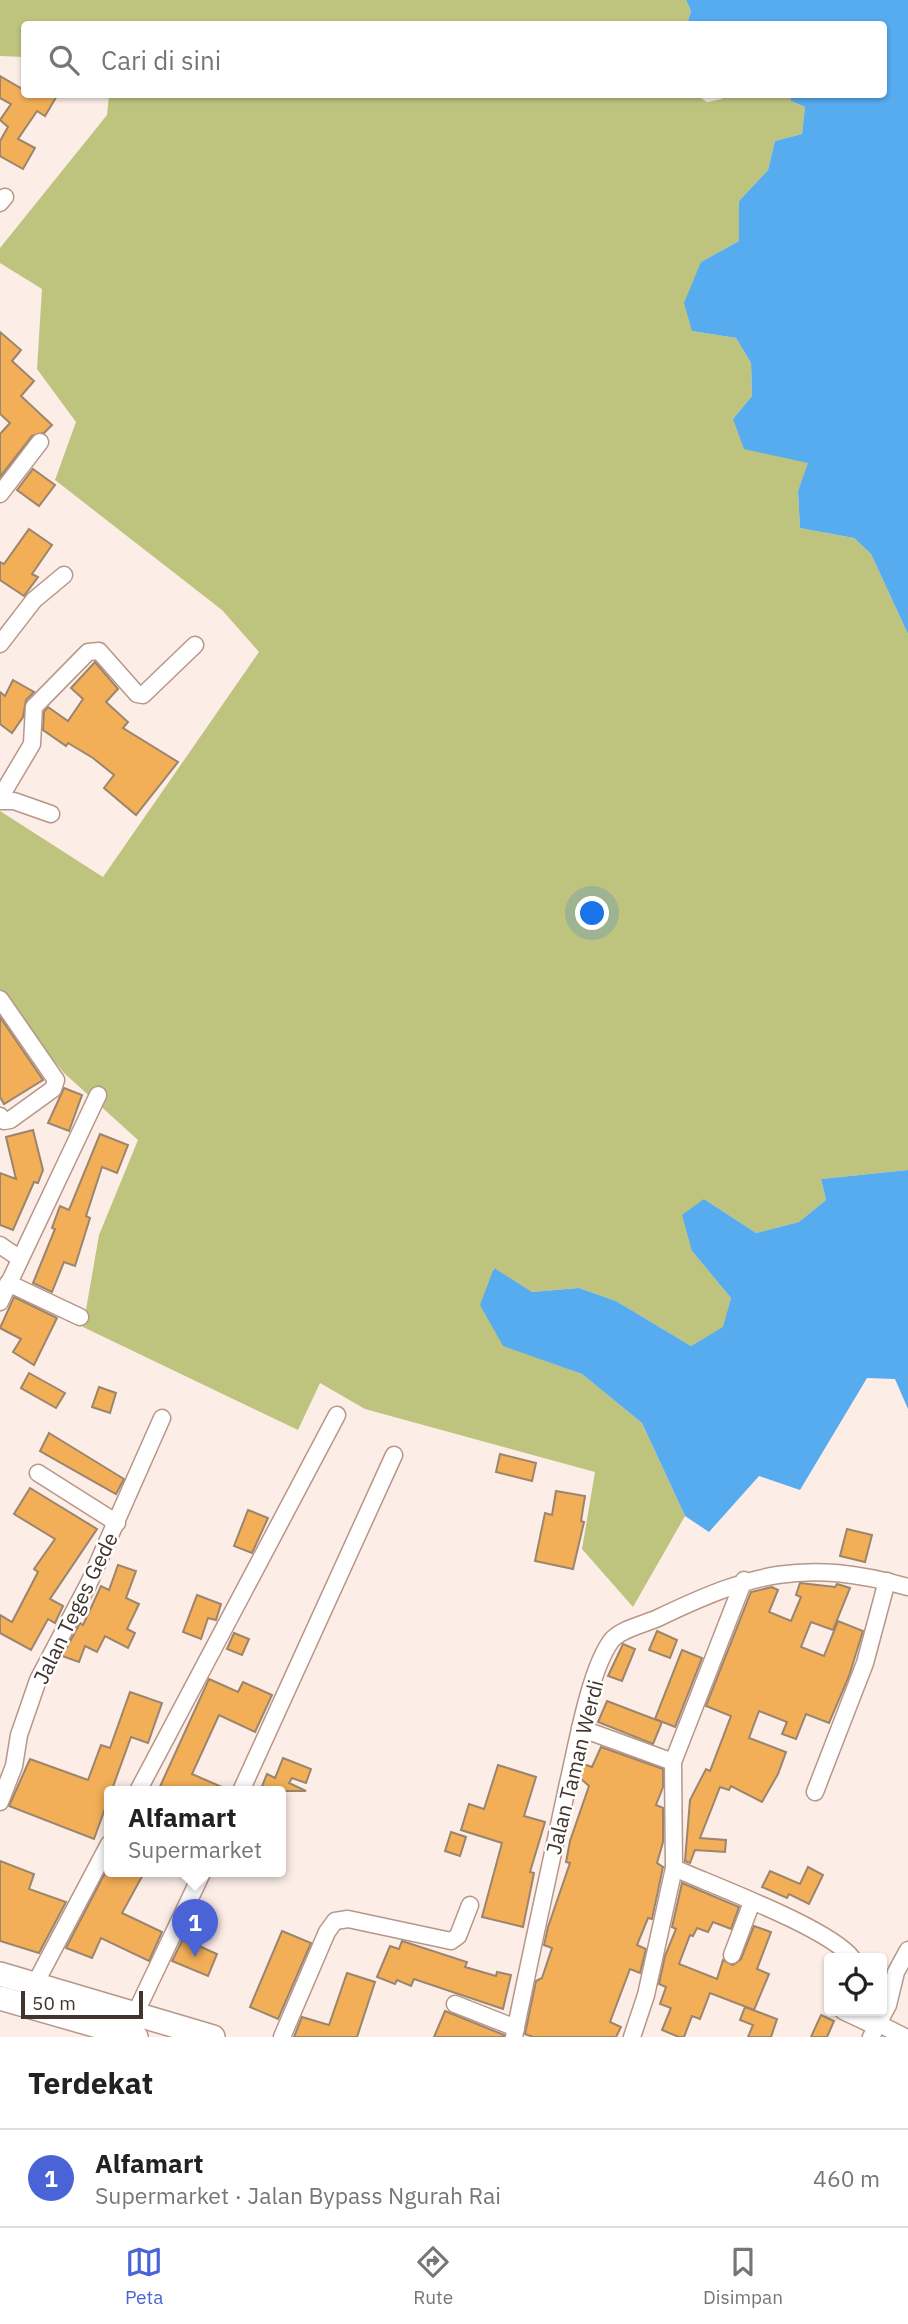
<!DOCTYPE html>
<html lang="id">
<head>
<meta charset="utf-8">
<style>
	body { margin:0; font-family:"IBM Plex Sans",sans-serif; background:#f2f2f2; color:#222 }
	.controls { position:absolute; right:21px; bottom:21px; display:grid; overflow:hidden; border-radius:7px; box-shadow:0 2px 5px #0004 }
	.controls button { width:63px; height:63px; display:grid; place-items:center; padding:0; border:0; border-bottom:2px solid #e0e0e0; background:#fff; color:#222; font:35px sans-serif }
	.scale { position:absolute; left:21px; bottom:18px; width:122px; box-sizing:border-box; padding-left:7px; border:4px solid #41332d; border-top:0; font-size:19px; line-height:24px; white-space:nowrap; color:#41332d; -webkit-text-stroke:5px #fff; paint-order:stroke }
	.you { position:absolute; left:593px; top:914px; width:24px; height:24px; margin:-18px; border:5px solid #fff; border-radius:50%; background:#1a73e8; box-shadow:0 0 0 10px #1a73e833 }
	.badge { display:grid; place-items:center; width:46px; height:46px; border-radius:50%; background:#4a63d7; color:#fff; font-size:23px; font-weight:700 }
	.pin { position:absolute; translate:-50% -58px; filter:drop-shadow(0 2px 4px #0008) }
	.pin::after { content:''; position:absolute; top:37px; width:24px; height:21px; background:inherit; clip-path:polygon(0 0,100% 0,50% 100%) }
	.popup { position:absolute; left:104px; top:1786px; width:182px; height:91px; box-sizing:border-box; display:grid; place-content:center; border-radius:7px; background:#fff; filter:drop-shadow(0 2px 5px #0005); font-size:23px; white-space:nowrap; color:#767676 }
	.popup b { font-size:26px; color:#222 }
	.popup::after { content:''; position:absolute; left:50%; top:100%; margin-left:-14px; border:14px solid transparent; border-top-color:#fff }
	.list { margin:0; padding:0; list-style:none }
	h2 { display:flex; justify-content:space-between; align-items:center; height:91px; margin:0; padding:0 28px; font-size:30px }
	h2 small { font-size:23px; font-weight:400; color:#767676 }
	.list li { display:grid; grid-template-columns:46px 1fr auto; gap:21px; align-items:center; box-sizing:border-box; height:98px; padding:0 28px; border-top:2px solid #e0e0e0 }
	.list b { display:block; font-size:26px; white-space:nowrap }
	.list p { margin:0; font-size:23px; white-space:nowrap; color:#767676 }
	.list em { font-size:23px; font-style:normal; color:#767676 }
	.icon { flex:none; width:38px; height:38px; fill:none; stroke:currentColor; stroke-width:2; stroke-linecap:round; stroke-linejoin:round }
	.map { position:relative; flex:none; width:908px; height:2037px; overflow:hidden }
	.search { position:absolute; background:#fff; box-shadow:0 2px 5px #0004; left:21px; right:21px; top:21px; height:77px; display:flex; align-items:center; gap:18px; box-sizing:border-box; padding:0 24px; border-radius:7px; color:#767676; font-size:26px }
	.sheet { height:189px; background:#fff }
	nav { display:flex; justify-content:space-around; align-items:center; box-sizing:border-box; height:98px; border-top:2px solid #e0e0e0; background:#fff; font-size:19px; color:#767676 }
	nav a { display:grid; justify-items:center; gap:4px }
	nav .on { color:#4a63d7 }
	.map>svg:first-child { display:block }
	.green { fill:#bec47e }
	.water { fill:#57abef }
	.building { fill:#f2af58; stroke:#9b856c; stroke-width:2 }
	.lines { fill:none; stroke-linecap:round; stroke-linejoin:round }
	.minor-casing { stroke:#b89688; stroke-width:19 }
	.highway-casing { stroke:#b89688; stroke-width:26 }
	.minor { stroke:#fff; stroke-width:16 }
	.highway { stroke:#fff; stroke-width:23 }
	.labels { text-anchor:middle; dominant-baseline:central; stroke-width:5; stroke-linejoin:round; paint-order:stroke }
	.street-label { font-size:21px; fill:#41332d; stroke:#fff }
</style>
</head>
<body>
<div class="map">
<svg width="908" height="2037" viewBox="0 0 908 2037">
	<rect width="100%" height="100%" fill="#fcede7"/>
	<g class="green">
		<polygon points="0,0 686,0 691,11 687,24 24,24 24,57 0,56"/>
		<polygon points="695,94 707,102 722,99 723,95 790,94 791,101 805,107 802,134 775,141 768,170 739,201 739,241 701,262 692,331 736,338 751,363 752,396 733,419 809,463 798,491 800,528 854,538 871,554 908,634 908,1170 821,1179 826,1200 799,1222 756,1233 704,1199 692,1251 731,1298 724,1327 691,1346 616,1301 579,1288 532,1292 493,1268 503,1345 582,1374 642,1423 685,1516 633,1607 582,1549 595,1472 365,1409 320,1383 298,1430 83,1327 99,1235 138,1140 64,1073 0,995 0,811 103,877 259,652 222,610 55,480 76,422 37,369 42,289 0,263 0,248 107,115 109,95"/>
	</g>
	<g class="water">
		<polygon points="686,0 908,0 908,634 871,554 854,538 800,528 798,491 808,463 744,449 733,419 752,396 751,363 736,338 692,331 684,303 701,262 739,241 739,201 768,170 775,141 802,134 805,107 791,101 790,95 884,94 884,24 687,24 691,11"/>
		<polygon points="908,1170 908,1409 895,1379 867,1378 800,1490 759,1476 709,1532 685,1516 642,1423 582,1374 503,1346 480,1305 494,1268 532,1292 579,1288 616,1301 691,1346 723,1327 731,1298 692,1251 682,1215 704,1199 756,1233 799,1222 826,1200 821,1179"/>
	</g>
	<g class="building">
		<polygon points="0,76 24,90 24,94 58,94 45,116 37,111 18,139 35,148 23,169 0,156 0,141 8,127 0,120 11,104 0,98"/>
		<polygon points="0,332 21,350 12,361 34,381 21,396 52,425 44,433 32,436 0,477 0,434 10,423 0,414"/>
		<polygon points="33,469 55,485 39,506 17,490"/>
		<polygon points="29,529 52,545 32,574 38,577 24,596 0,580 0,562 4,564"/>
		<polygon points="95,662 118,689 106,702 128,722 123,728 178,762 136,815 104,788 114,775 93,758 68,743 66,746 43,730 44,712 48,707 68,721 83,699 71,688"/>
		<polygon points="13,680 34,692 26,700 23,717 12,733 0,724 0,692 5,696"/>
		<polygon points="0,1017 43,1080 4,1104 0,1097"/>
		<polygon points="64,1088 82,1095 69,1131 48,1123"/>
		<polygon points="33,1130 43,1170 38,1183 34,1182 13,1230 0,1225 0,1173 16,1179 6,1137"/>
		<polygon points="100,1134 128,1145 117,1173 102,1167 86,1216 90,1218 75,1266 64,1262 52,1292 33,1283 55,1229 52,1228 60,1206 69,1210"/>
		<polygon points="14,1297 57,1318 34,1365 13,1352 21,1339 0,1328"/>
		<polygon points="29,1373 65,1393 56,1408 21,1388"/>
		<polygon points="99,1387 116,1393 110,1413 92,1407"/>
		<polygon points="49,1433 124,1479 116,1494 40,1451"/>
		<polygon points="500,1454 536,1463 532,1481 496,1472"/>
		<polygon points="30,1488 97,1529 50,1599 63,1606 55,1623 48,1619 31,1650 0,1633 0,1615 12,1622 38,1572 34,1569 55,1539 14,1514"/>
		<polygon points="556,1491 585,1496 581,1521 584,1522 573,1569 535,1561 545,1513 552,1515"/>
		<polygon points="248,1510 268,1518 252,1553 234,1546"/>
		<polygon points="847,1529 872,1535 865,1562 840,1556"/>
		<polygon points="118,1565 136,1571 126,1598 139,1604 127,1629 135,1633 128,1648 105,1636 97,1652 85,1646 79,1662 62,1656 80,1623 83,1625 101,1586 109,1590"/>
		<polygon points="800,1583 835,1587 837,1584 850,1588 833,1630 811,1622 801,1647 824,1656 838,1621 863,1631 849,1676 829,1723 806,1714 796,1739 782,1734 787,1722 759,1711 749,1738 786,1752 778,1774 762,1802 731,1786 729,1790 720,1787 700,1838 726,1840 725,1852 695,1850 690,1863 685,1861 690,1800 706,1769 710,1771 731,1716 706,1706 751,1592 772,1587 778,1590 769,1612 791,1621 801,1597 796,1595"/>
		<polygon points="197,1595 221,1604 216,1620 208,1618 201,1639 183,1632"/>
		<polygon points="657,1631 677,1640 670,1658 649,1650"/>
		<polygon points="234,1633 249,1639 242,1655 227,1649"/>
		<polygon points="623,1644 635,1649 622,1681 608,1676"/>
		<polygon points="682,1650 702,1658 675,1727 655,1719"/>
		<polygon points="209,1679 238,1692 243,1682 272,1695 255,1732 219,1715 192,1774 231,1791 158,1791"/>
		<polygon points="130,1692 162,1703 148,1743 131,1737 94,1839 9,1806 30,1759 88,1780 101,1745 110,1748"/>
		<polygon points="607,1701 662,1722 653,1744 598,1722"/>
		<polygon points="601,1747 663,1769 663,1787 656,1805 663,1808 663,1842 657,1863 663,1867 652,1919 648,1918 637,1945 646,1949 640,1973 630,1969 610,2022 621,2027 616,2037 533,2037 525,2034 536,1981 542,1978 552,1948 544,1945 548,1927 570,1863 566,1862 570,1841 589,1786 580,1778 583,1764 592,1767"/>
		<polygon points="283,1758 311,1769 306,1783 292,1778 289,1783 306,1791 260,1791 267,1774 275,1778"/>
		<polygon points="498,1765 536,1777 524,1816 545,1822 530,1872 534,1873 523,1927 482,1917 502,1843 461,1830 469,1804 484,1809"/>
		<polygon points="451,1832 466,1837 460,1856 445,1851"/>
		<polygon points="0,1861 34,1874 29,1889 66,1902 39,1953 0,1941"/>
		<polygon points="808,1867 823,1875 809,1904 789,1894 787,1898 762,1887 770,1871 800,1884"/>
		<polygon points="106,1871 145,1871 122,1913 162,1932 149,1961 101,1938 92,1958 66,1948"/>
		<polygon points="682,1883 739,1907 731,1929 713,1922 708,1932 697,1928 693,1936 690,1935 679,1964 717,1979 723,1960 733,1965 741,1959 754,1926 771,1932 757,1969 769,1974 754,2010 710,1993 700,2019 692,2016 684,2037 679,2037 662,2030 671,2008 660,2004 666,1987 659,1984 665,1956 676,1929 672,1927"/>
		<polygon points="282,1931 311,1943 278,2019 250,2007"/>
		<polygon points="183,1939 217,1954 208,1976 172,1961"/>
		<polygon points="402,1941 467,1962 465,1967 496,1976 497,1972 511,1975 503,2009 414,1979 411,1986 397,1980 395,1984 377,1977 390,1946 399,1949"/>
		<polygon points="347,1973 375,1982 357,2037 294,2037 302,2017 329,2025"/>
		<polygon points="745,2007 777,2019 771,2037 748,2037 753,2025 740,2020"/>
		<polygon points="445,2011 504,2035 504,2037 434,2037"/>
		<polygon points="821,2015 834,2021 827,2037 811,2037"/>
	</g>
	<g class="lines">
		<defs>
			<g id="minor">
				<polyline points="0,203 5,197"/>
				<polyline points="0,494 40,442"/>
				<polyline points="0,644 34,600 64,575"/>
				<polyline points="0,798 32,744 34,707 88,652 99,651 137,694 143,695 195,645"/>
				<polyline points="0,801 14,801 51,814"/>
				<polyline points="0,999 56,1080 53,1089 10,1120 4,1121 0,1116"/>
				<polyline points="0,1245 19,1258"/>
				<polyline points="8,1283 80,1317"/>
				<polyline points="0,1302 98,1095"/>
				<polyline points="38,1473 117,1523"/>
				<polyline points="580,1728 673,1762"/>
				<polyline points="138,1791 337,1415"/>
				<polyline points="241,1791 394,1455"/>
				<polyline points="815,1792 865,1663 887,1581"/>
				<polyline points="0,1802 14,1766 19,1735 38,1680 89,1583 162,1418"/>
				<path d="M674,1868C712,1885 829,1928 852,1958"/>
				<polyline points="732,1955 752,1902"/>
				<polyline points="35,1984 109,1844"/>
				<polyline points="455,2004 516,2028"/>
				<polyline points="843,2011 877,2027"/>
				<polyline points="136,2012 203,1871"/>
				<polyline points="879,2024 905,2037"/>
				<polyline points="282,2037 327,1932 335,1921 348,1919 451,1941 458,1936 470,1905"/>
				<path d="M514,2037C531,1952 550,1868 568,1783C577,1745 589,1672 611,1641C620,1629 645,1624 658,1618C752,1573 804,1558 908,1587"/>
				<polyline points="632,2037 646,1995 674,1868 673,1762 744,1580"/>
				<polyline points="871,2037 888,2005 896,1972 908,1950"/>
			</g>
			<g id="highway">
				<polyline points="0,1974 213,2037"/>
				<polyline points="0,1998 136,2037"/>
			</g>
		</defs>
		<use href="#minor" class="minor-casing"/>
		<use href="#highway" class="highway-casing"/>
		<use href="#minor" class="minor"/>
		<use href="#highway" class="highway"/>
	</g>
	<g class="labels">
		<g class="street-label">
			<text transform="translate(75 1608) rotate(-64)">Jalan Teges Gede</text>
			<text transform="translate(574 1767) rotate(-76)">Jalan Taman Werdi</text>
		</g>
	</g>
</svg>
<div class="controls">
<button><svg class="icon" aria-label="locate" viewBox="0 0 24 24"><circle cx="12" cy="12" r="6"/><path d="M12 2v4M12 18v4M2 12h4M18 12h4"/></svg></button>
</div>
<div class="scale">50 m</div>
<div class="you"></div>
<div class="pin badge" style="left:195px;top:1957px">1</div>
<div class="popup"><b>Alfamart</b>Supermarket</div>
<div class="search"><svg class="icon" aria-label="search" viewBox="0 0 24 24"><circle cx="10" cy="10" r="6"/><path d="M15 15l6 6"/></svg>Cari di sini</div>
</div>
<section class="sheet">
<h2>Terdekat<small></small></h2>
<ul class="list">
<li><span class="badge">1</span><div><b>Alfamart</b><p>Supermarket · Jalan Bypass Ngurah Rai</p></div><em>460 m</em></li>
</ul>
</section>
<nav>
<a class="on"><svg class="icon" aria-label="map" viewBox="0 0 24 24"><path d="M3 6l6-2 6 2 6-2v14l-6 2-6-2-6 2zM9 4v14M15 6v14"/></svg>Peta</a>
<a><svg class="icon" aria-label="directions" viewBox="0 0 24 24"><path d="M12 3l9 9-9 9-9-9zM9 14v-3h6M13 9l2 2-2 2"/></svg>Rute</a>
<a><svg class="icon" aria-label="saved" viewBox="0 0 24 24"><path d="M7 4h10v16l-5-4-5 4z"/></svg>Disimpan</a>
</nav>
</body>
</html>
